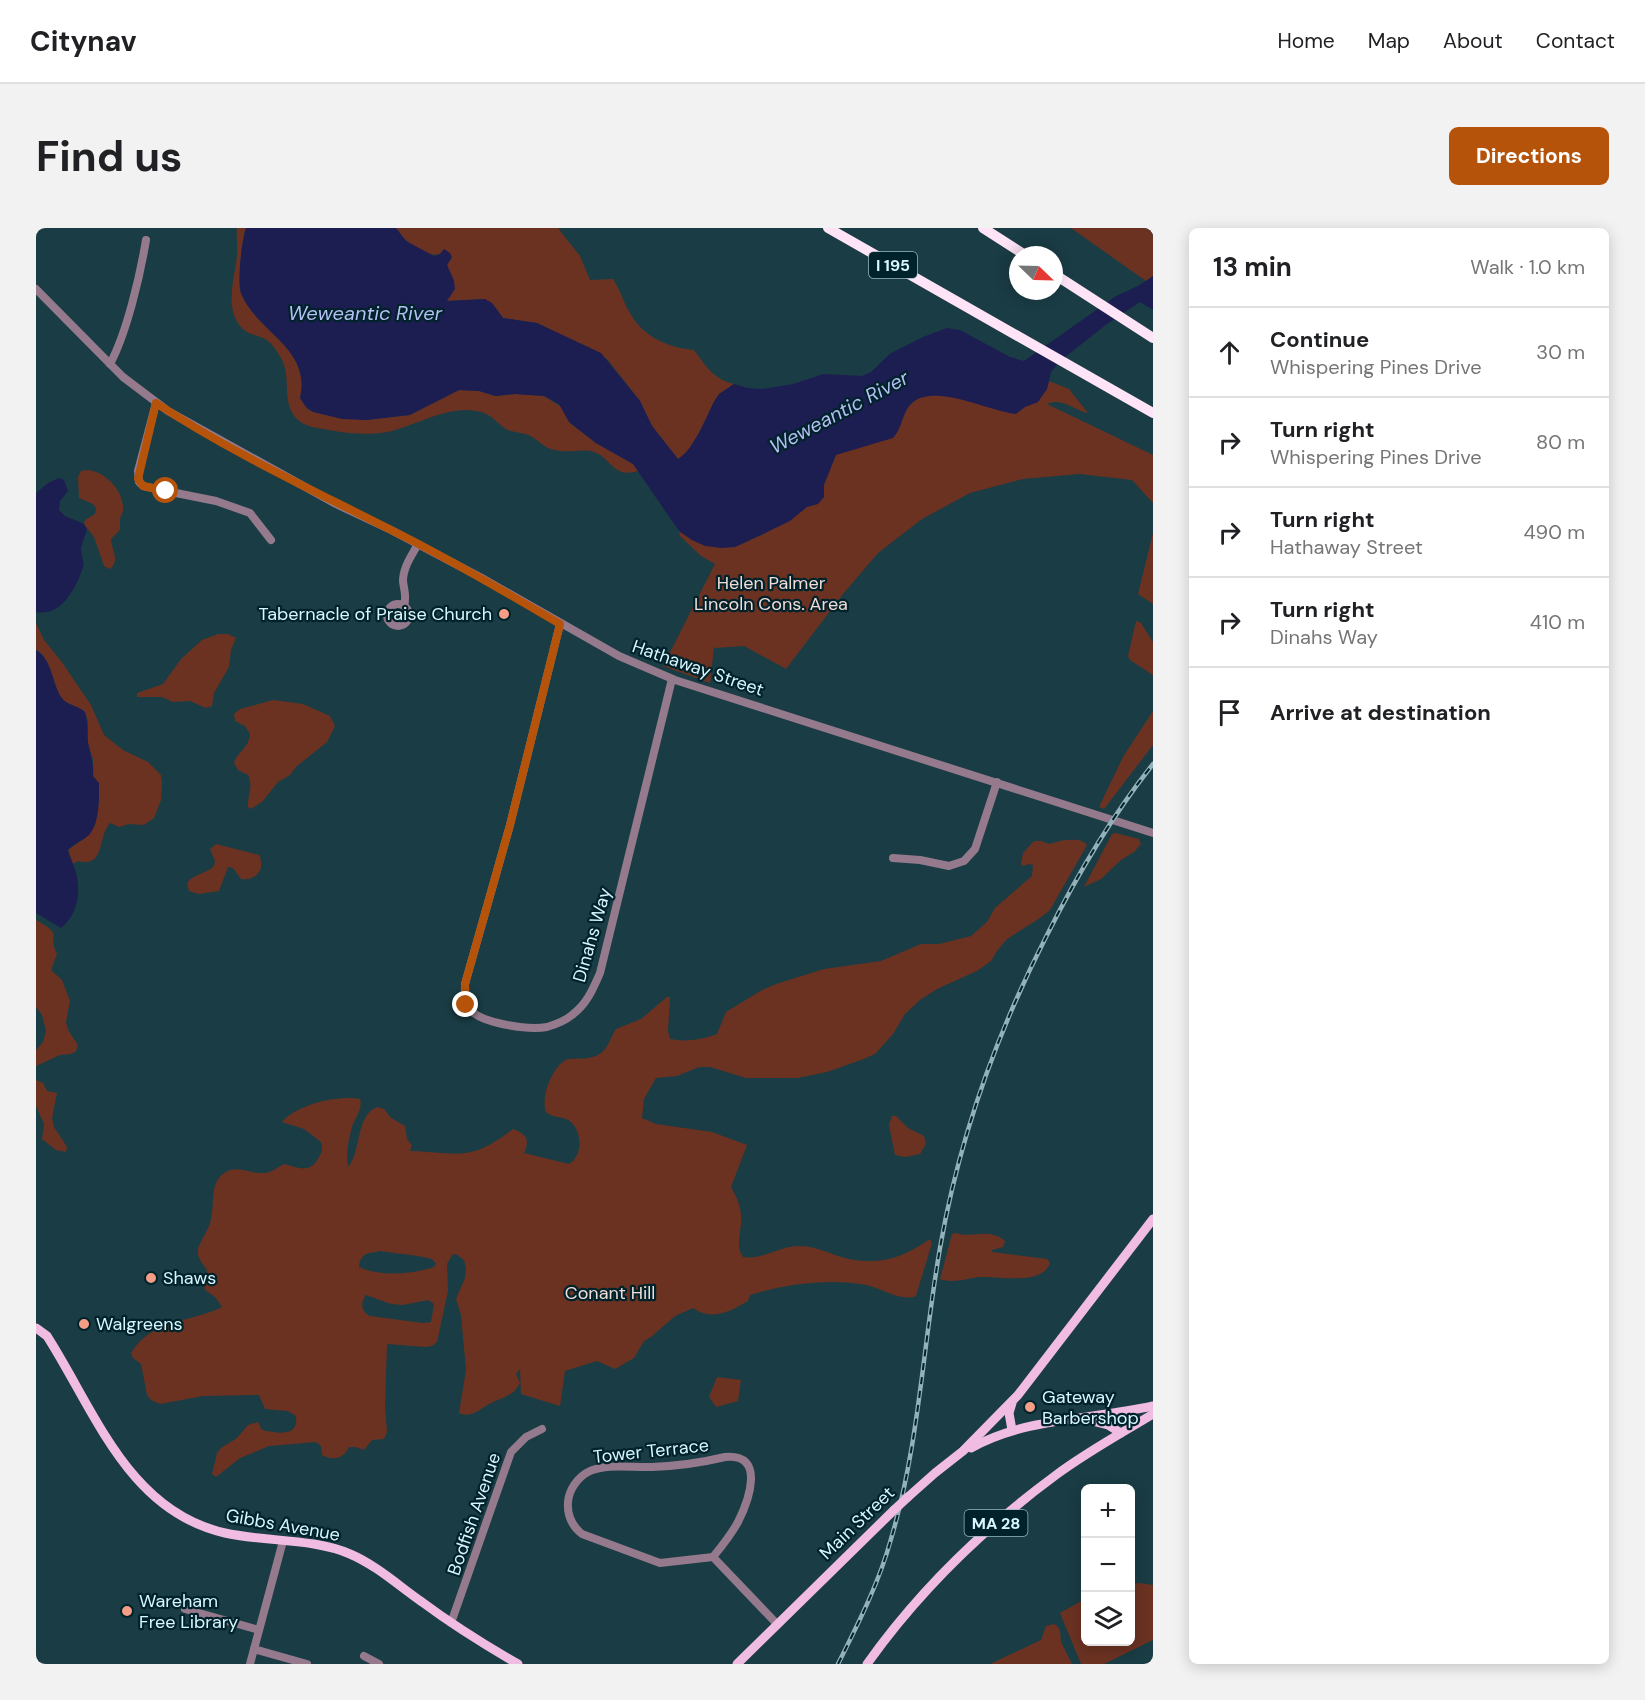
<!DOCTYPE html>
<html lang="en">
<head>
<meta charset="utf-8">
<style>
	body { margin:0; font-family:"DM Sans",sans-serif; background:#f2f2f2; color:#202124 }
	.controls { position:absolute; right:18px; bottom:18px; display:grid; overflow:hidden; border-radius:9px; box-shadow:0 3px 15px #0003 }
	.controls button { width:54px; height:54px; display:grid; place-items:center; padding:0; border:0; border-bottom:2px solid #e0e0e0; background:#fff; color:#202124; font:30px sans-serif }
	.compass { position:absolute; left:973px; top:18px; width:54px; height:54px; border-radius:50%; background:#fff; box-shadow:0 3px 15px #0003; rotate:113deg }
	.stop { position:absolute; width:18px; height:18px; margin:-14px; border:4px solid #b45309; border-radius:50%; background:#fff }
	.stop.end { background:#b45309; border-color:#fff; box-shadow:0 2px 6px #0008 }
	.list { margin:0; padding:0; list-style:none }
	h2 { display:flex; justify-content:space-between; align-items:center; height:78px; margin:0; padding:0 24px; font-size:26px }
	h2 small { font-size:20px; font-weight:400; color:#757577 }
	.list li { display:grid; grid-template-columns:39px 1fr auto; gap:18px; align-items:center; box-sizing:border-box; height:90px; padding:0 24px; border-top:2px solid #e0e0e0 }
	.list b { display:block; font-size:22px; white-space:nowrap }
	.list p { margin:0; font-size:20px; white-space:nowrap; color:#757577 }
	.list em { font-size:20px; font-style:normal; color:#757577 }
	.icon { flex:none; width:33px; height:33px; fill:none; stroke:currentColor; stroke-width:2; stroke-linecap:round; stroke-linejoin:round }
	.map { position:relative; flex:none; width:1117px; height:1436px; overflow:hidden; border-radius:9px }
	header { display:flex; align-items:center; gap:36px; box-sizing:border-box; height:84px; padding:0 30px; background:#fff; border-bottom:2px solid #e0e0e0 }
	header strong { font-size:28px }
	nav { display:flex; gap:33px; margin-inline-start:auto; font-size:21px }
	.intro { display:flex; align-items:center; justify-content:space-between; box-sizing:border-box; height:144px; padding:0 36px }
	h1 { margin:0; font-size:42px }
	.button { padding:15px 27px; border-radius:9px; background:#b45309; color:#fff; font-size:21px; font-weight:700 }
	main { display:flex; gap:36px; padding:0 36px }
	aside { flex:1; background:#fff; border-radius:9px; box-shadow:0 3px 15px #0003 }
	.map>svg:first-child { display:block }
	.green { fill:#6b3222; fill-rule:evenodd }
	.water { fill:#1c1e51 }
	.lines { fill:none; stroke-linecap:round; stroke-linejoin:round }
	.minor { stroke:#947a8c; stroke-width:8 }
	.major { stroke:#f1bce2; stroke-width:9 }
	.highway { stroke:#fee4f6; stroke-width:10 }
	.rail-casing { stroke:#92b1b9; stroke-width:4.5 }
	.rail { stroke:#00222b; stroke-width:2; stroke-dasharray:7; stroke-linecap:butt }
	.major-bridge { stroke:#f1bce2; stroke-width:9 }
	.route { stroke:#b45309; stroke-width:8 }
	.poi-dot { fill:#f49e86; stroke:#00222b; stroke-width:2 }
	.labels { text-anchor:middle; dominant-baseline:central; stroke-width:4.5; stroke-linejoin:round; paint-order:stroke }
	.shield { fill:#00222b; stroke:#98b6bf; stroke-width:1.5 }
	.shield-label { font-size:16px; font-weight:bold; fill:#d9f6fe }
	.park-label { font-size:18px; fill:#f1dcd6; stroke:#00222b }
	.poi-label { font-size:18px; fill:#d9f6fe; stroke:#00222b; text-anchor:start }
	.street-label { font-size:18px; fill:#d9f6fe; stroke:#00222b }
	.water-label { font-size:20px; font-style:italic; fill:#b6bff2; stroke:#00222b }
</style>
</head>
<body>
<header>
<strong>Citynav</strong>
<nav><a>Home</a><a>Map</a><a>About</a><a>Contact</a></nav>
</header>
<div class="intro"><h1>Find us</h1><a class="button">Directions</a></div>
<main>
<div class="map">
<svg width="1117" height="1436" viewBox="0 0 1117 1436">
	<rect width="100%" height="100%" fill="#1a3c44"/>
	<g class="green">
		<path d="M201,0H210C206,11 201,54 205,65C220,104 276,120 264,170L272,182L330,192L373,187L423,162L443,163L459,168L479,166L508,168L527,180L534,195L560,215L597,236L602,243C575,251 576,228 555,223C543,221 529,226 515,221C505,218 501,210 492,207C485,204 477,205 470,201C462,196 458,189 448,185C416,174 383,197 352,204C334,207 311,206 293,202C282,200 268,199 260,190C245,173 256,149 245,130C240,122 236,114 227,110C220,107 212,106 207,101C187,82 199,50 201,27C202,18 200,9 201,0Z"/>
		<path d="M360,0H522L544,28L554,52L577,51C584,61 587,74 594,85C607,109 633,120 658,122C670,138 677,151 698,156L683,166L679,172C670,189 658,222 642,231L616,198L604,173L571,131L501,95L467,90L459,79L449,71L411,73L418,53L411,37L415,31L407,22L404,26C389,30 367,12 360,0Z"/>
		<polygon points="1035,0 1117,0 1117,58"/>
		<path d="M1013,153L1033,161L1052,185C1037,182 1027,169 1011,176L1117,227V275L1096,252L1043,246L987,251L934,265L886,291L842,325L807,366L750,441L708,418L678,420L674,455L627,438L679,336L665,328L644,308L643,303L656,312L686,320L690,313L724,308L745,296L728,281L874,167L1011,161Z"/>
		<path d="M50,242C69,242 89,264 87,283C86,286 84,289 84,292C84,294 84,300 84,301C82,306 77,307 75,312C76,322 84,333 74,341L68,338L58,309L48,296L49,292L59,286L60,280L57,276L43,270L42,249L45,243Z"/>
		<polygon points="1117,305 1117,376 1102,366"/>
		<polygon points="1100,393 1105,395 1117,414 1117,447 1094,432 1092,428"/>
		<path d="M0,395L8,412L25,433L55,477L68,507L87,522L112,534L125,547L126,556L125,572L118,590L108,597L93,596L83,599L74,595C61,609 70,640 42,633L37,636L32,622L51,608L61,587L63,570L57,548V531L52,516V494L49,484C41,477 31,478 25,469C16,455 16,431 0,422Z"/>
		<polygon points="182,406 192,406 200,410 195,422 193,439 178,465 176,478 170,480 154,473 137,474 126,469 101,469 101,465 127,456 145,431 166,412"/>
		<path d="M237,472L267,476L294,488L299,498L291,514L261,538L254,547L242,554L226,574L215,581L212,579C211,567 218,559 212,547L202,542L198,535C202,523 213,520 214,506L209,498L199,493L198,486L204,481Z"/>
		<polygon points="1117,483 1117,517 1068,581 1063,579 1087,529"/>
		<polygon points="1079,605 1103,611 1105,616 1098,624 1085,632 1065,651 1048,659 1076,606"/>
		<path d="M1028,612C1036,612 1046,610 1051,617L1014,682L1004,690L971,711L961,723L955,733L941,743L901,761L884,772L869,786L857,806L839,826L825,832L791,844L761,850H710L674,839H663L641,848L620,850L608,871L606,890L620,896L676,904L711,917L695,959C700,968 704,976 705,986C707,1000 698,1017 707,1029C726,1032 743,1019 761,1018C777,1018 788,1023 802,1028C838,1039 864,1032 894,1011L896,1015L880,1068C865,1074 845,1060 830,1057C795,1050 748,1056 714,1067L712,1073C694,1084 675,1093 657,1080L639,1088L615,1109L608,1113L598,1130L579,1141L561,1133L529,1143L524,1178L485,1166L484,1141L480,1146L484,1155C478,1167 469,1169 457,1174C445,1179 437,1191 423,1185L430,1142L425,1087L420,1071L429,1050L430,1040L428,1032L420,1026L416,1027L411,1036L412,1063L401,1114L396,1118L390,1119L351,1116L349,1178L351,1204L348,1211L336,1212L328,1222L320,1219H313C307,1231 298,1233 286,1227L285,1218L280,1214L233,1218L204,1230L180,1249L176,1246L181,1225L185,1220L201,1210L212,1197L222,1194L226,1202C241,1205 263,1210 260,1188L252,1183L229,1181L223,1167L167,1168L124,1176L115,1172L111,1167L105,1136L97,1130L95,1125C114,1092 155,1094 186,1079L179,1069L169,1062L168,1055L171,1042C167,1036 160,1029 162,1021C165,1011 173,1002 175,991C179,975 173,953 190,944C202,937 214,946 227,945C235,945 241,940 248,936C264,940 274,946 283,929C286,924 287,920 285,914L268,901L246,894C262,876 302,867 324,871C327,881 319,890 316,899C312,913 310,925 312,939C326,923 319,888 341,879L348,881L355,890L369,898L371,911L376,917L374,923C425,925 434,934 477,901C491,906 494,912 488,925L533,936C547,928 546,904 535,894C527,887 516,891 509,883C509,879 508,874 509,869C510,857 521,833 533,831C543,830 552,832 562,827C572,822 574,810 580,801L605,791L631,769H634V772L632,803L634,811C649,814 666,812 681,806L690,784L726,762L740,756L788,741L845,733L885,716H903L935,708L951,694L959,680L996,648L997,637L993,636L987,638L985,636L987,625L998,613H1005L1013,616ZM345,1023C354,1025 392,1028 397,1032C398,1033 399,1035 400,1036L398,1039C378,1046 343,1049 323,1039C324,1025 333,1025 345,1023ZM330,1067L355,1076L367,1077L392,1072L398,1076L395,1094L387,1095L334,1088C325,1084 324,1075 330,1067Z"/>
		<path d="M180,616L223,627C230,641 220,653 205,651L197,640L192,639L183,663L163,666L153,663L151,655C157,646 170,646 178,638L179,633L174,621Z"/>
		<path d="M0,692C30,709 10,704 21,726L15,742L26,752L34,773L30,794L32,802L42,817L40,823L35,826L24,827L0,838V822L7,814L10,803L6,787L0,779Z"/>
		<polygon points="0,852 7,855 11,863 21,865 16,890 18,899 31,919 30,924 20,922 6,911 8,896 0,878"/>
		<polygon points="856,888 860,888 872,900 888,908 890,916 884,926 870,929 859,927 853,897"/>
		<path d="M919,1005C939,1011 952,999 969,1013L967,1019L956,1022V1024L1011,1031L1014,1035C1006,1058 964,1048 945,1049C931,1050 918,1056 904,1051L916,1006Z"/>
		<polygon points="681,1149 705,1152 702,1173 680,1179 673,1169"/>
		<polygon points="1104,1355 1117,1357 1117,1412 1068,1436 1045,1436 1024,1385 1049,1371 1050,1414 1094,1414 1095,1356"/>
		<polygon points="1018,1396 1021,1398 1024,1402 1025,1414 1036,1436 954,1436 1005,1412 1010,1398"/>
	</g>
	<g class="water">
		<path d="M210,0H360L370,13L398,28L404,26L408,21L414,25L416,29L411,37L418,53L419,61L411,73L449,71L456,75L467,90L501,95L565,125L604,173L616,198L642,231C658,222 670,189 679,172L683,166L698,156L712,160L727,161L757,156L787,146L826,148L835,144L855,125L887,109L911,100L924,102L974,129L988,133L1080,68L1102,58L1117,48V82L1104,74L1071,96L1024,133L1015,144L1011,161L1002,174L989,179L980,186C951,183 896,153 874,177C866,186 866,201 857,210L800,227L788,257V269L782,276L771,279L754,293L708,315L699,319L686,320L669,318L656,312L643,303L597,236L560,215L533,194L523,176L508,168L479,166L459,168L443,163L423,162L374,187L330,192L306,191L277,184L270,179L264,170C276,120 220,104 205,65C201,54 206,11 210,0Z"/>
		<path d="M23,250L28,252L32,263L24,273L23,282L29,288L48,296L51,302C49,308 46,315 45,320C44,327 49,332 47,339C40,360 26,389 0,384V265L12,255Z"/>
		<path d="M0,422C16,431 16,455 25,469C31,478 42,477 49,484C53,496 50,507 53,519C55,530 58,536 57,548L63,555C63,570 64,597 52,608C46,613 37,616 32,622C33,627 35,631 37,636C46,657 44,685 25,700L0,685Z"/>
	</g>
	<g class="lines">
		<g class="minor">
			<polyline points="0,61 87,149 132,183 300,276 355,302 444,349 583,428 639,452 1117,605"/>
			<path d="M74,136C91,104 104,48 110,12"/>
			<polyline points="120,175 102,243 103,254 107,258 130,263 180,273 214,285 235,312"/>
			<circle cx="362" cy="387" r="11"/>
			<path d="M368,378C371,368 368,363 367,353C367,339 376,327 382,316"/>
			<path d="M524,396L474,597L429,756C429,764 428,773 432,779C442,796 493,802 511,799C518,797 530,792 536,787C551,776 557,761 564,745L636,451"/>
			<polyline points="857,630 884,632 913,638 928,633 939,621 961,554"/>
			<path d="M689,1229C730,1225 713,1272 702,1294C695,1307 686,1318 677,1329L624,1335L546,1306C536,1298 531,1287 532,1274C533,1262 541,1250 552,1244C570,1235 596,1240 616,1239C641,1238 664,1235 689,1229Z"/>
			<polyline points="677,1329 741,1396"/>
			<polyline points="149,1381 223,1402"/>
			<polyline points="415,1395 475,1224 490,1209 506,1201"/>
			<polyline points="218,1421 271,1436"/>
			<polyline points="328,1428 343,1436"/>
			<polyline points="214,1436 247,1313"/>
		</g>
		<g class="major">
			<path d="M0,1100L11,1108C59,1183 92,1283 189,1305C229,1314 277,1310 314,1326C340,1337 363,1358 386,1374C417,1397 449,1417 482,1436"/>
			<polyline points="1052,1192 1072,1197 1085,1205"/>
			<polyline points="976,1202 973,1185 976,1175"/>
			<path d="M935,1220C991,1189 1056,1192 1117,1178"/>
			<polyline points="872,1269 899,1245 927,1223 982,1167 1117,991"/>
			<polyline points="701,1436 858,1282"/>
			<path d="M831,1436C883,1363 948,1300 1020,1247C1051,1224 1084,1206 1117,1186"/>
		</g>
		<g class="highway">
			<polyline points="792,0 1117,185"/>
			<polyline points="947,0 989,27"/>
			<polyline points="1018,46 1117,110"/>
		</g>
		<defs>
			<path id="rail" d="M802,1436C822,1396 843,1355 855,1311C883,1217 887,1117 904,1020C923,911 960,807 1010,709C1041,647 1075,589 1117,536"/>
		</defs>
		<use href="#rail" class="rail-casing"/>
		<use href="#rail" class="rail"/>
		<polyline class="major-bridge" points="858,1282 872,1269"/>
	</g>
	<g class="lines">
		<path class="route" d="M130,263L107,258L102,251L120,175C194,224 277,262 357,303C414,331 469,364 524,396L474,597L429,756L430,777"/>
	</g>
	<g class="poi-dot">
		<circle cx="468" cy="386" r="6"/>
		<circle cx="115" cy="1050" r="6"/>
		<circle cx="48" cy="1096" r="6"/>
		<circle cx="994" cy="1179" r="6"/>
		<circle cx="91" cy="1383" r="6"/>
	</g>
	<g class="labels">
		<g class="shield">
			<rect x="833" y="24" width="48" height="26" rx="4.5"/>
			<rect x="928.5" y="1282" width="63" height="26" rx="4.5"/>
		</g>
		<g class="shield-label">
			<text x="857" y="37">I 195</text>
			<text x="960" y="1295">MA 28</text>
		</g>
		<g class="park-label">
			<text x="735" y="355">Helen Palmer<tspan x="735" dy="21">Lincoln Cons. Area</tspan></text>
			<text x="574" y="1065">Conant Hill</text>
		</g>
		<g class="poi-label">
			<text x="456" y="386" text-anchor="end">Tabernacle of Praise Church</text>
			<text x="127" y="1050">Shaws</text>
			<text x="60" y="1096">Walgreens</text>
			<text x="1006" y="1169">Gateway<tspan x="1006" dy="21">Barbershop</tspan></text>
			<text x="103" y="1373">Wareham<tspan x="103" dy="21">Free Library</tspan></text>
		</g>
		<g class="street-label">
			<text transform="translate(662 440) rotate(19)">Hathaway Street</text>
			<text transform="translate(556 707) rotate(-74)">Dinahs Way</text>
			<text transform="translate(615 1223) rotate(-6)">Tower Terrace</text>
			<text transform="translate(438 1286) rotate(-71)">Bodfish Avenue</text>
			<text transform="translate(821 1295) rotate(-44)">Main Street</text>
			<text transform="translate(247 1297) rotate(10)">Gibbs Avenue</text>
		</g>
		<g class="water-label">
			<text x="329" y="85">Weweantic River</text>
			<text transform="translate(803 184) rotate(-28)">Weweantic River</text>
		</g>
	</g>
</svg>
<div class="controls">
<button>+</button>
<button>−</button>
<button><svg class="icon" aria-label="layers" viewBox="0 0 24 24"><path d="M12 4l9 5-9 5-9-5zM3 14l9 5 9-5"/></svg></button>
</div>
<svg class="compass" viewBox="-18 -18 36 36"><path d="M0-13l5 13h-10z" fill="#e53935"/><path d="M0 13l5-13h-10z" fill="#757577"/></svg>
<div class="stop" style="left:130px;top:263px"></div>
<div class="stop end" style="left:430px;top:777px"></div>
</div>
<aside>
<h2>13 min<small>Walk · 1.0 km</small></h2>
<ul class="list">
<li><svg class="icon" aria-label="ahead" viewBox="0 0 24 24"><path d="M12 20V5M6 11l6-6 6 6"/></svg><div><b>Continue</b><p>Whispering Pines Drive</p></div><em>30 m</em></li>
<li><svg class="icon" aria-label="right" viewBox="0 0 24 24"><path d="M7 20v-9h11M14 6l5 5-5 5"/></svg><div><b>Turn right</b><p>Whispering Pines Drive</p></div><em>80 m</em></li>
<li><svg class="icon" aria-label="right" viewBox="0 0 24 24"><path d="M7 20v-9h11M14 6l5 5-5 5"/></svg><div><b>Turn right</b><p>Hathaway Street</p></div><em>490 m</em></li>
<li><svg class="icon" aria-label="right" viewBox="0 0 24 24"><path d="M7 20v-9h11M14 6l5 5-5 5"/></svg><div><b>Turn right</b><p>Dinahs Way</p></div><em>410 m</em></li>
<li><svg class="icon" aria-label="arrive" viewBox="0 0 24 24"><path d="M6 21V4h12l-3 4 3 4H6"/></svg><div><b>Arrive at destination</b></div></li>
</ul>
</aside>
</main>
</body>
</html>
